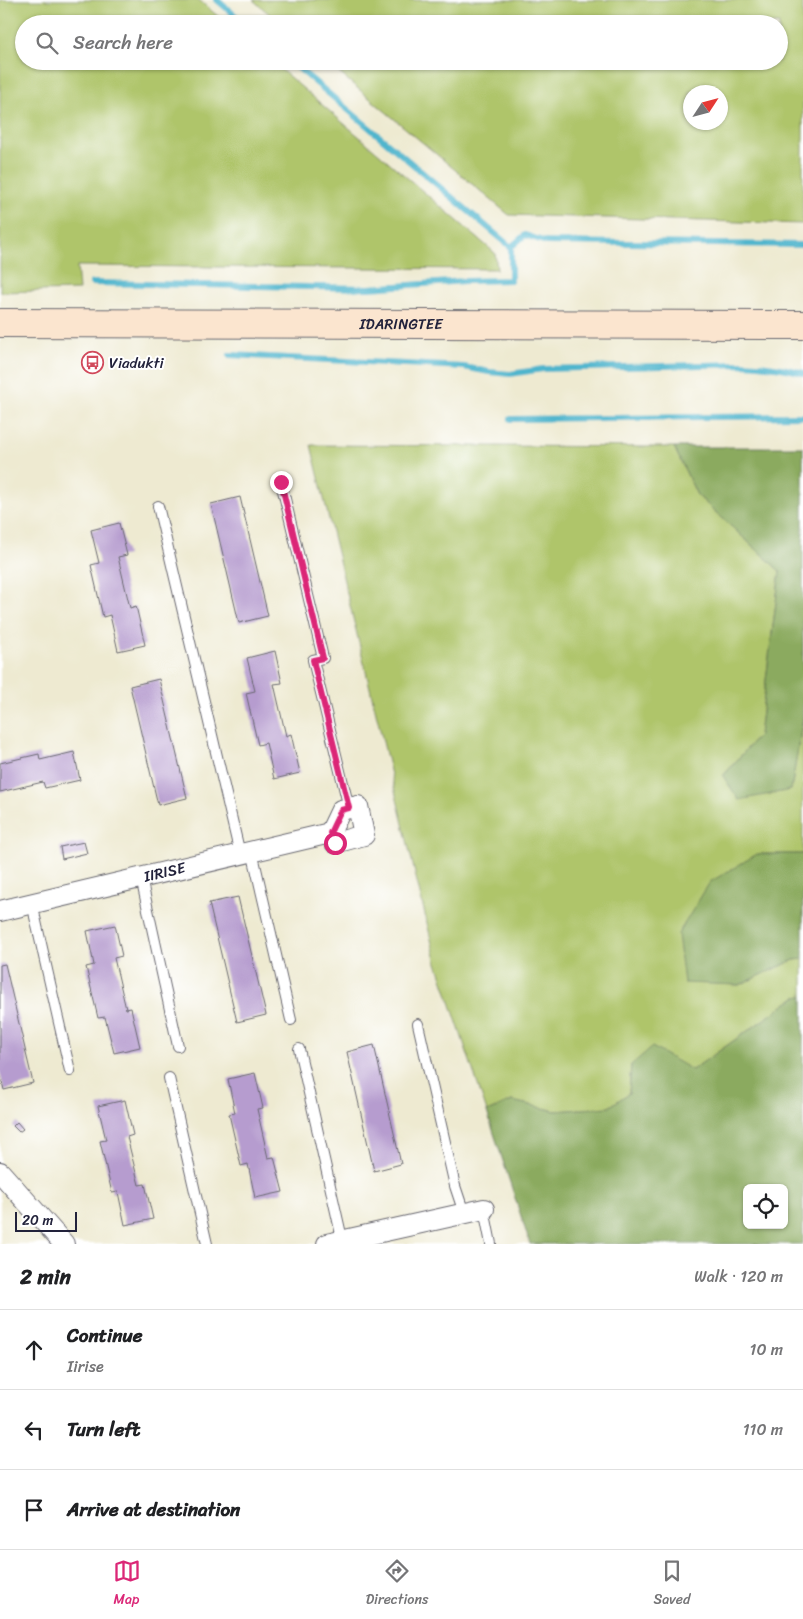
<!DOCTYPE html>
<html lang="en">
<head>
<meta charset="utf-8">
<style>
	body { margin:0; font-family:Sriracha,sans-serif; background:#f2f2f2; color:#202124 }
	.controls { position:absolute; right:15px; bottom:15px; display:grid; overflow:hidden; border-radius:8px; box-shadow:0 1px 4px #0004 }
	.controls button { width:45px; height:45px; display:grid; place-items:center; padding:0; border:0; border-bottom:1px solid #e0e0e0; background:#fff; color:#202124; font:25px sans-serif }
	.compass { position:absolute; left:683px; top:85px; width:45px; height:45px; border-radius:50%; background:#fff; box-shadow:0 1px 4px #0004; rotate:54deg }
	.scale { position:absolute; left:15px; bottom:12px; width:62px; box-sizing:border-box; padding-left:5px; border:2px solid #22223b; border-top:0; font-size:14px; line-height:18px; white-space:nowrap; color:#22223b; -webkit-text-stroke:4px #fff; paint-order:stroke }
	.stop { position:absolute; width:15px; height:15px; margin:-11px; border:4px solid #db2777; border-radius:50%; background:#fff }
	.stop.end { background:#db2777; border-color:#fff; box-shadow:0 1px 5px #0008 }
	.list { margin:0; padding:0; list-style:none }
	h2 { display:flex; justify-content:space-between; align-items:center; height:65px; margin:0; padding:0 20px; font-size:21px }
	h2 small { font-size:16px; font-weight:400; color:#757577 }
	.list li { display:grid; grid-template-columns:32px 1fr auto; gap:15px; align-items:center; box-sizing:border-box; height:80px; padding:0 20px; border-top:1px solid #e0e0e0 }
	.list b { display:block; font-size:19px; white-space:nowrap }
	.list p { margin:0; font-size:16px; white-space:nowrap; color:#757577 }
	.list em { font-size:16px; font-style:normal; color:#757577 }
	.icon { flex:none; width:28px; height:28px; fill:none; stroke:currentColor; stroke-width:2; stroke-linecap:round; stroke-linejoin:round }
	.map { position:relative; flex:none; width:803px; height:1244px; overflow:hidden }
	.search { position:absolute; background:#fff; box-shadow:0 1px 4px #0004; left:15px; right:15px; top:15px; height:55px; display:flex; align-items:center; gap:12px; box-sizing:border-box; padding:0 18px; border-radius:28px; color:#757577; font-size:19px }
	.sheet { height:305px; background:#fff }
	nav { display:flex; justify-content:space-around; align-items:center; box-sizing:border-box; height:70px; border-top:1px solid #e0e0e0; background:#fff; font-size:14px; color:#757577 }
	nav a { display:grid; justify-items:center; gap:2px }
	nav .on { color:#db2777 }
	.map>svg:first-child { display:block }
	.green { fill:#afc56a; stroke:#687452; fill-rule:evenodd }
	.forest { fill:#8baa5e; stroke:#56664c; fill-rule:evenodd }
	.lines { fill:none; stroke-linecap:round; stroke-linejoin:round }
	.stream { stroke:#4fb5cd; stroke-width:6 }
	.building { fill:#b69ccf }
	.service-casing { stroke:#696870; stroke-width:12 }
	.minor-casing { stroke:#696870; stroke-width:22 }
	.secondary-casing { stroke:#696870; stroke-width:30 }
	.service { stroke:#fff; stroke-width:10 }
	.minor { stroke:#fff; stroke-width:20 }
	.secondary { stroke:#fbe5cf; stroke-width:28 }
	.route { stroke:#db2777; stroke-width:6 }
	.labels { text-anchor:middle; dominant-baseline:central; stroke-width:4; stroke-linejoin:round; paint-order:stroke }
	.street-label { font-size:15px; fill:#22223b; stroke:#fff }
	.poi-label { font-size:15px; fill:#22223b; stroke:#fff; text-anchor:start }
</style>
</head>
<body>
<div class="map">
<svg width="803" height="1244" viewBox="0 0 803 1244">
	<rect width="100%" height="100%" fill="#fff"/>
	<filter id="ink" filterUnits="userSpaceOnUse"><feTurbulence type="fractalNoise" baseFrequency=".02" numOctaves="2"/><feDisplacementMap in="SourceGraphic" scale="10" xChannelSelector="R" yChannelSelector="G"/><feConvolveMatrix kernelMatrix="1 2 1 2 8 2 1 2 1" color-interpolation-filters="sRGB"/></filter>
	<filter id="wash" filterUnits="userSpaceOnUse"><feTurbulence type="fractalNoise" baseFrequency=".0096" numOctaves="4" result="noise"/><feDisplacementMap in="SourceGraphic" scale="20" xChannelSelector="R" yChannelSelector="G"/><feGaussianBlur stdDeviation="1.12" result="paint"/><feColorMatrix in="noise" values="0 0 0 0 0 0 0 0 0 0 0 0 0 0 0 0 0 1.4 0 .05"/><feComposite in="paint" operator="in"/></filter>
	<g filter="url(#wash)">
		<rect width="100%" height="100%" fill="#eeead1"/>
		<g class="green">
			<polygon points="0,0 199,0 227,24 24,24 24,61 271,61 495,253 497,269 77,266 79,290 0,292"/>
			<path d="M253,0H803V224L509,215L325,61H779V24H281ZM720,92V122H690V92Z"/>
			<polygon points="311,445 674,447 697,495 780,571 759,735 723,776 791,790 803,718 803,854 758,854 684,982 739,985 794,960 803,959 803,996 796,997 692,1070 631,1065 629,1093 609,1107 556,1111 512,1101 487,1112 436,960"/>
		</g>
		<g class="forest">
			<polygon points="674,447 803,447 803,718 791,790 739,800 723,776 759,735 780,571 697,495"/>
			<polygon points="757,854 803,854 803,959 794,960 739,985 684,983 678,934 710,882"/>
			<path d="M803,996V1244H530L487,1112L512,1101L556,1111L609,1107L629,1093L631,1065L652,1047L692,1070L796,997ZM747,1188H784V1225H747Z"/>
		</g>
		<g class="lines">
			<g class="stream">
				<polyline points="217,0 245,24"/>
				<polyline points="511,247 525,235 546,242 803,245"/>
				<polyline points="92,283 369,288 464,281 511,280 511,247 290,61"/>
				<path d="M230,355L464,367L489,372L510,374L543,369L742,364C763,365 782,367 803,373"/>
				<polyline points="511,419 803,416"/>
			</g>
		</g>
		<g id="blocks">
			<g class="building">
				<polygon points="240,497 268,616 239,623 211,504"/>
				<polygon points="119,523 127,555 118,557 130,608 136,606 145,645 118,651 110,615 103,617 91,565 99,563 91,530"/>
				<polygon points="275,651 282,683 274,684 286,736 291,734 300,773 274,779 266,743 258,745 246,693 255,691 247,658"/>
				<polygon points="159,679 187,798 158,805 130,686"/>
				<polygon points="74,752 80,780 45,788 43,782 0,792 0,763 39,754 40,760"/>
				<polygon points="84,842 87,853 62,859 60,847"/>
				<polygon points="238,897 266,1015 237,1022 209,903"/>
				<polygon points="115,925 122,956 114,958 126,1009 131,1008 140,1047 114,1053 105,1017 98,1018 86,967 94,965 87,931"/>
				<polygon points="5,964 33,1083 4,1090 0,1073 0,965"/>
				<polygon points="374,1045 401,1164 374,1171 347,1052"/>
				<polygon points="255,1073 263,1108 257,1109 268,1158 274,1157 283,1192 255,1198 248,1164 241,1166 229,1114 235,1113 228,1079"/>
				<polygon points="125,1100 133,1135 127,1137 139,1185 145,1184 153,1219 125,1225 118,1192 112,1193 100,1141 106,1140 98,1106"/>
				<polygon points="17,1122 23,1129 19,1132 13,1126"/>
			</g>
		</g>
	</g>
	<g filter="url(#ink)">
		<use href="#blocks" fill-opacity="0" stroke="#696870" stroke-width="1"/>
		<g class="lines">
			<defs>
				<g id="service">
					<polyline points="281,482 323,658 313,660 349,808"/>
					<polyline points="158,506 240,854"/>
					<polyline points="252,851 291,1020"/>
					<polyline points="141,878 178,1046"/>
					<polyline points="33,903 35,917 70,1071"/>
					<polyline points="418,1024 455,1186 464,1213"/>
					<polyline points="299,1049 343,1243"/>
					<polyline points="169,1078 207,1244"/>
					<polyline points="484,1209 491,1244"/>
				</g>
				<g id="minor">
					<polygon points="358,806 364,835 335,843 330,833 341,810"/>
					<path id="s1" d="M0,911L330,833"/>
					<polyline points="0,1172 64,1244"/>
					<polyline points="327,1244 484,1209"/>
				</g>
				<g id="secondary">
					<path id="s2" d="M0,323L803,325"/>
				</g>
			</defs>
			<use href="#service" class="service-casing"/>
			<use href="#minor" class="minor-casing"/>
			<use href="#secondary" class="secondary-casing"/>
			<use href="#service" class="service"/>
			<use href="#minor" class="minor"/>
			<use href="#secondary" class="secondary"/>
		</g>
	</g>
	<g class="lines" filter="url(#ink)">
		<polyline class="route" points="281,482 323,658 313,660 349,808 341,810 330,833 335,843"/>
	</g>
	<defs>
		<symbol id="bus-ring" viewBox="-11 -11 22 22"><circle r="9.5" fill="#fff" stroke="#d1495b" stroke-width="1.5"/><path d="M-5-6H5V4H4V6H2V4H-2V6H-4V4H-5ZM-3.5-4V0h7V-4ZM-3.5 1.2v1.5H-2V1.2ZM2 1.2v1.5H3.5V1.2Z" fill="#d1495b"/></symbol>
	</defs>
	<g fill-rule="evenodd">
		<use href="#bus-ring" x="80" y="350" width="25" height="25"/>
	</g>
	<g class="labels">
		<g class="street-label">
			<text stroke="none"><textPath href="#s2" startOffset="401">IDARINGTEE</textPath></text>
			<text stroke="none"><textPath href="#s1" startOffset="169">IIRISE</textPath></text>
		</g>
		<g class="poi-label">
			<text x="109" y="363">Viadukti</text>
		</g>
	</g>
</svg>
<div class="controls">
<button><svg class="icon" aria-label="locate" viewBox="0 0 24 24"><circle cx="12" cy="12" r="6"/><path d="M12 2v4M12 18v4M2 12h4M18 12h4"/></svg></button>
</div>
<svg class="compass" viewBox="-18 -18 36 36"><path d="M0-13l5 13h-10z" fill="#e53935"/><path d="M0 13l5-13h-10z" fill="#757577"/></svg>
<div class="scale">20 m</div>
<div class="stop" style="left:335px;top:843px"></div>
<div class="stop end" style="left:281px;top:482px"></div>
<div class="search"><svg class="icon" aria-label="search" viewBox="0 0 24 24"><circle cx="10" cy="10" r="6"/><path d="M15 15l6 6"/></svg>Search here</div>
</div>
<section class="sheet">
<h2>2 min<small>Walk · 120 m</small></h2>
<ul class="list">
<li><svg class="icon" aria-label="ahead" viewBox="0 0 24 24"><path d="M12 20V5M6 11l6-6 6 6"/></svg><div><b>Continue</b><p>Iirise</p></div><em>10 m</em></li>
<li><svg class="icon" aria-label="left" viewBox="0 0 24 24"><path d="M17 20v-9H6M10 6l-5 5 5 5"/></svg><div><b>Turn left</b></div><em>110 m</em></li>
<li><svg class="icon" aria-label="arrive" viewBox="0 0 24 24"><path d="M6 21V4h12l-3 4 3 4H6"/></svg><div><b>Arrive at destination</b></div></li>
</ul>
</section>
<nav>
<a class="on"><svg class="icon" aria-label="map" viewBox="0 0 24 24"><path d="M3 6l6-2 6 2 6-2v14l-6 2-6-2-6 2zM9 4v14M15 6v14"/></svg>Map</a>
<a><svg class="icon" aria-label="directions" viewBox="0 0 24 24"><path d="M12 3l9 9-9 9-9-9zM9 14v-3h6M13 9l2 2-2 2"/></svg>Directions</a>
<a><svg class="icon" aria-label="saved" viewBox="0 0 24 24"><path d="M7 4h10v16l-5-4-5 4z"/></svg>Saved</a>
</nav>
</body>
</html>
